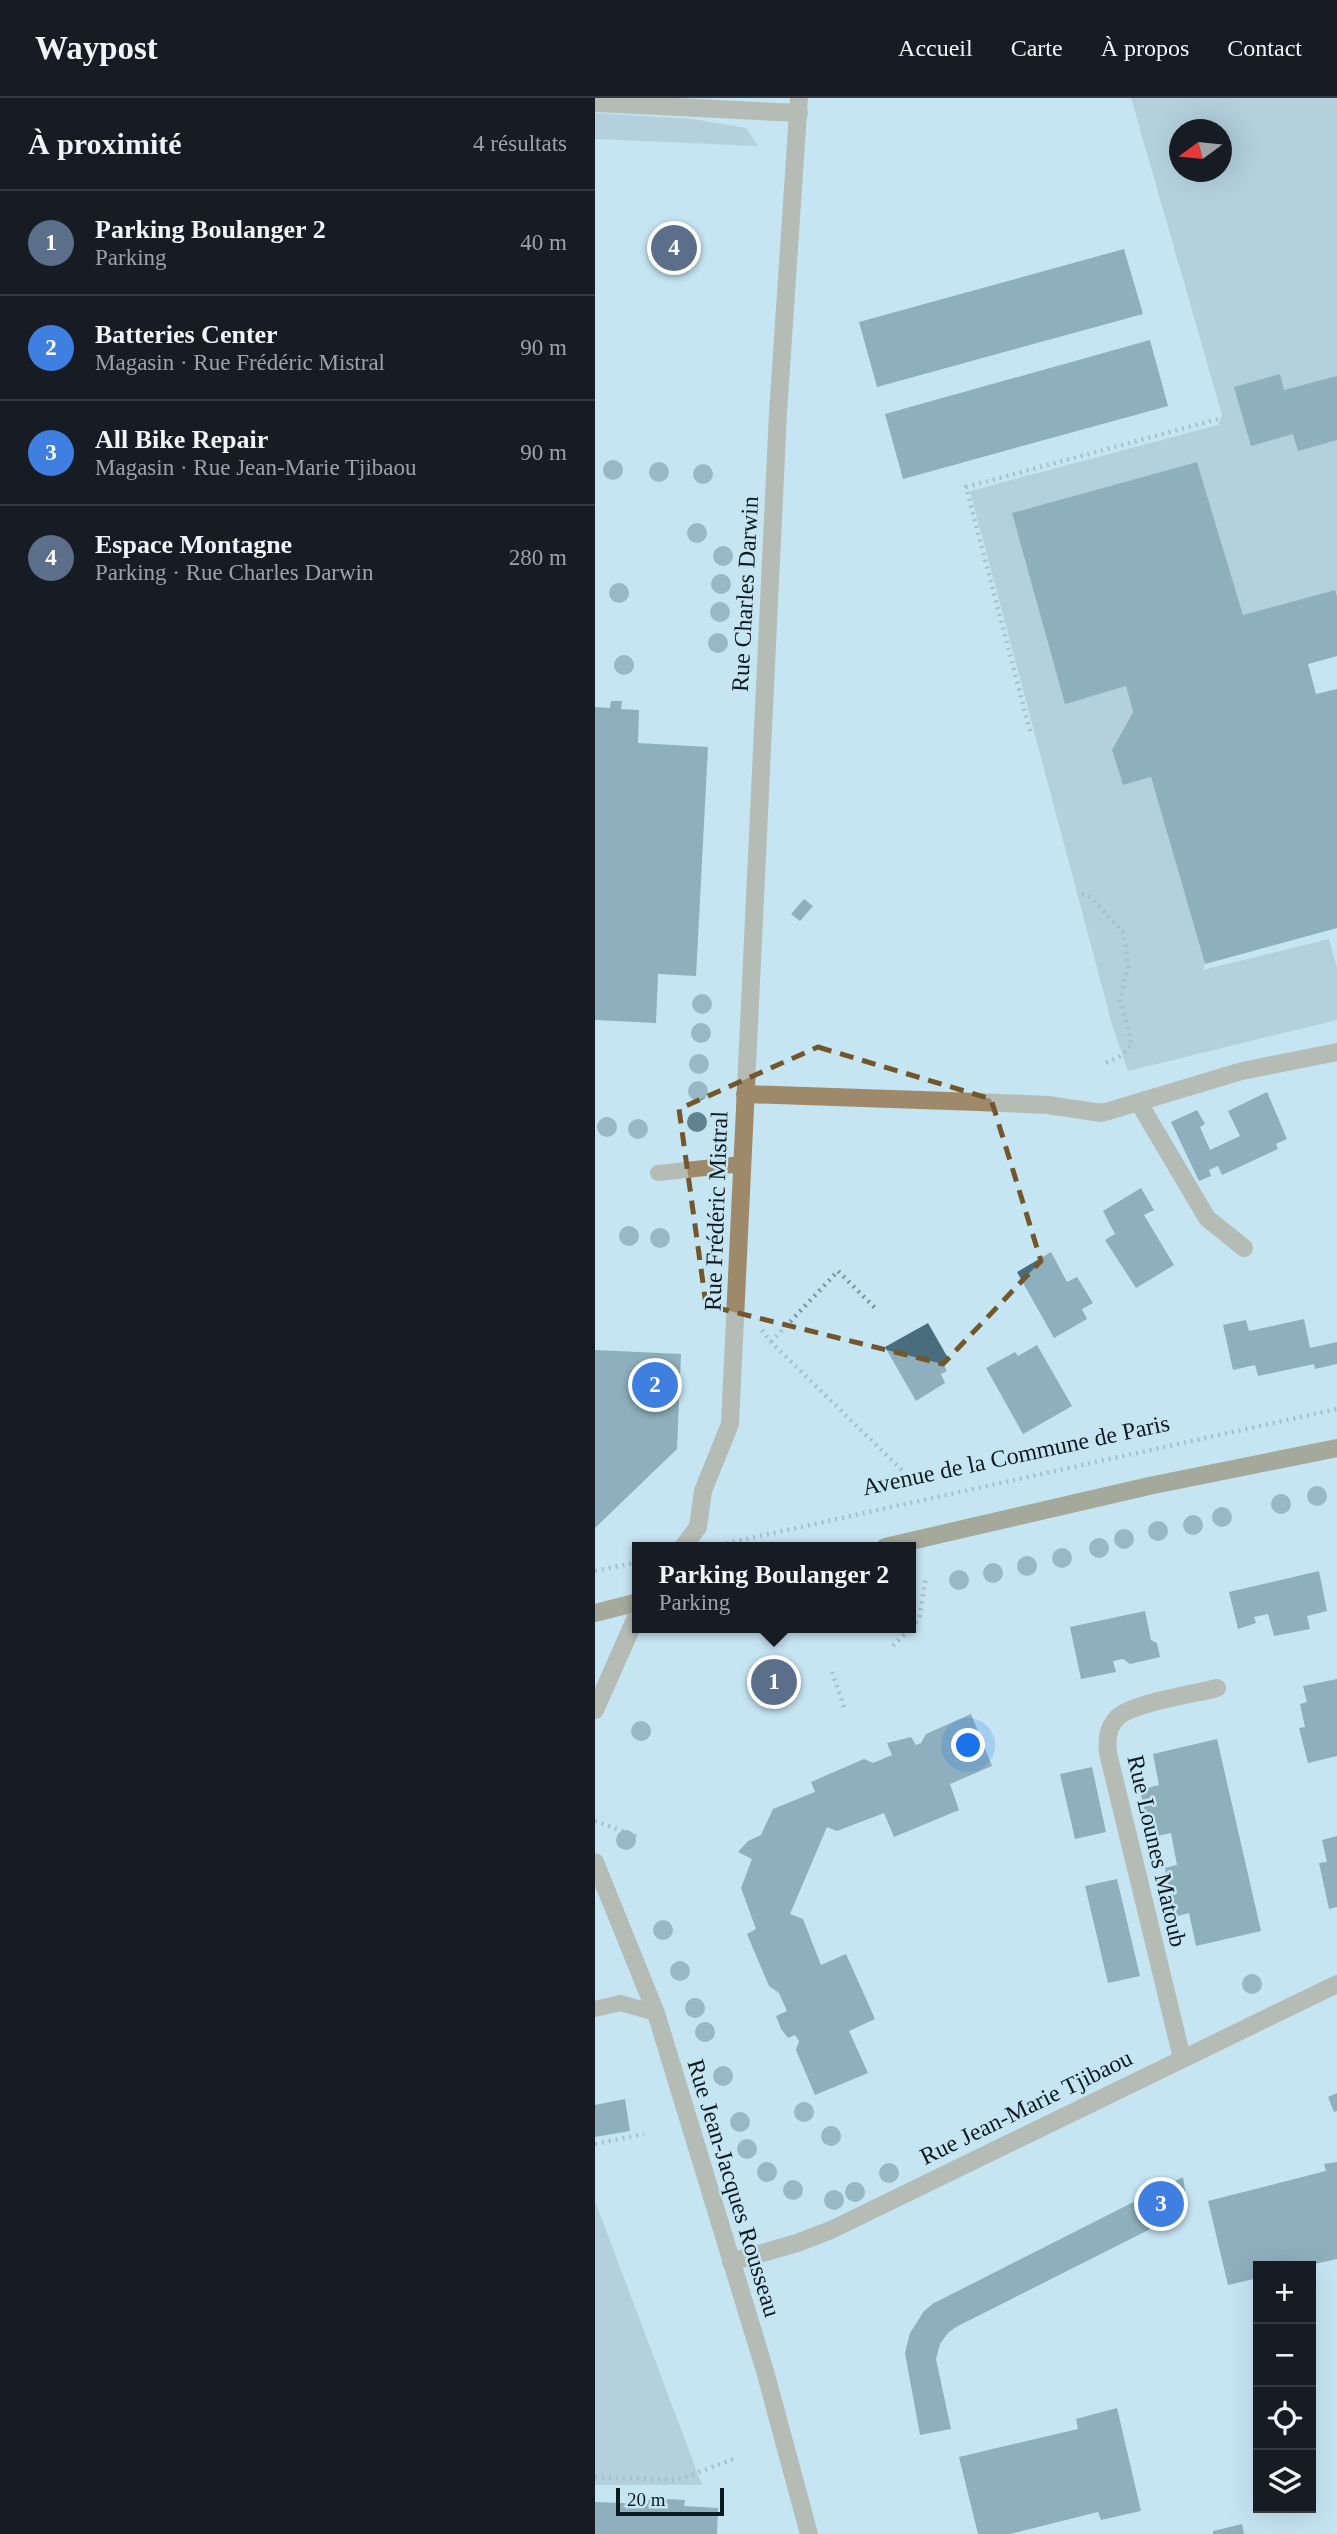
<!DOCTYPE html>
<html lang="fr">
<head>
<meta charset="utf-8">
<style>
	body { margin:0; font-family:"Times New Roman",serif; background:#242831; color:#f1f3f6 }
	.controls { position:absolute; right:21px; bottom:21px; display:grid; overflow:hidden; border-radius:0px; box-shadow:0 7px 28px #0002 }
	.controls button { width:63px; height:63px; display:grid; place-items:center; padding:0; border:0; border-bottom:2px solid #363941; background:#171b24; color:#f1f3f6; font:35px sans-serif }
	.compass { position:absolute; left:574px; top:21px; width:63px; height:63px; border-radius:50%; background:#171b24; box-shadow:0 7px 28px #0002; rotate:255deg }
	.scale { position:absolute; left:21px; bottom:18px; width:108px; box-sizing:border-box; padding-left:7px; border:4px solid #0f1a1f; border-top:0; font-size:19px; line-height:24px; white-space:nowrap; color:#0f1a1f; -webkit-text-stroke:5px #c6e5f3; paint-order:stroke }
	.you { position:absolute; left:374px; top:1648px; width:24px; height:24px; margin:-18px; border:5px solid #fff; border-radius:50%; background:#1a73e8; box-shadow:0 0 0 10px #1a73e833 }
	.badge { display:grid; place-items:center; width:46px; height:46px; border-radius:50%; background:#db2777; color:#fff; font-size:23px; font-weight:700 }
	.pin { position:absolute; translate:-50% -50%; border:4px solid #fff; box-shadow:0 2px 7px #0006 }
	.popup { position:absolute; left:37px; top:1444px; width:284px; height:91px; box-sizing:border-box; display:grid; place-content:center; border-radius:0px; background:#171b24; filter:drop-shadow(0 2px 5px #0005); font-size:23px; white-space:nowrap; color:#9ea1a6 }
	.popup b { font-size:26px; color:#f1f3f6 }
	.popup::after { content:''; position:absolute; left:50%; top:100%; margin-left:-14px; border:14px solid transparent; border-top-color:#171b24 }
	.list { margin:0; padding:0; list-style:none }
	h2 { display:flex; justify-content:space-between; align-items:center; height:91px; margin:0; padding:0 28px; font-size:30px }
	h2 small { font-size:23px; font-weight:400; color:#9ea1a6 }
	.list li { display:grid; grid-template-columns:46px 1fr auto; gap:21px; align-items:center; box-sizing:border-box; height:105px; padding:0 28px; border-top:2px solid #363941 }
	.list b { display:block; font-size:26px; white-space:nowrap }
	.list p { margin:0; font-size:23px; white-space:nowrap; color:#9ea1a6 }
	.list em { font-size:23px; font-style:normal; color:#9ea1a6 }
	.icon { flex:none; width:38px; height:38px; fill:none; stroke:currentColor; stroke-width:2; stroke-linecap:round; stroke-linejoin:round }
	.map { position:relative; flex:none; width:742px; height:2436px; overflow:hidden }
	header { display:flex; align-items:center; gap:42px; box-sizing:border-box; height:98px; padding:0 35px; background:#171b24; border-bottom:2px solid #363941 }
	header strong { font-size:33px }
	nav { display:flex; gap:38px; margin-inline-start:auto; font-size:24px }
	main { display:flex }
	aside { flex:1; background:#171b24 }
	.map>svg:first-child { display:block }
	.green { fill:#9bb5c2; fill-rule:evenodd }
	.building { fill:#496d7d }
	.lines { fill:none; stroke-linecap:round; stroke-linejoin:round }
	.path { stroke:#7b929c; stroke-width:4.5; stroke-dasharray:2 5; stroke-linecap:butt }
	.lane { stroke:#9e896b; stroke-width:16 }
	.street { stroke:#9e896b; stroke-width:18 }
	.secondary { stroke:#7d5f32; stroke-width:18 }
	.tree { fill:#618290 }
	.marked { fill:none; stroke:#73562a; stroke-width:5; stroke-dasharray:14 9; stroke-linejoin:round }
	.labels { text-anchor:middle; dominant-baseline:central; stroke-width:5; stroke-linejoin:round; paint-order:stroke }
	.street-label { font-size:24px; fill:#0f1a1f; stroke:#c6e5f3 }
</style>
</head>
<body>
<header>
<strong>Waypost</strong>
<nav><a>Accueil</a><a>Carte</a><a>À propos</a><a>Contact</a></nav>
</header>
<main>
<aside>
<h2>À proximité<small>4 résultats</small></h2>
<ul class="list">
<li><span class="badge" style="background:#5c6f8a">1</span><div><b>Parking Boulanger 2</b><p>Parking</p></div><em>40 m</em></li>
<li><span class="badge" style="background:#3f7fe0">2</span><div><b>Batteries Center</b><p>Magasin · Rue Frédéric Mistral</p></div><em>90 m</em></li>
<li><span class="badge" style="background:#3f7fe0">3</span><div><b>All Bike Repair</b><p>Magasin · Rue Jean-Marie Tjibaou</p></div><em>90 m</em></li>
<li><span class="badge" style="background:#5c6f8a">4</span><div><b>Espace Montagne</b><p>Parking · Rue Charles Darwin</p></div><em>280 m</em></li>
</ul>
</aside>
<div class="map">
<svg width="742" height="2436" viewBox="0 0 742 2436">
	<rect width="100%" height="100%" fill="#c6e5f3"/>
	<g class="green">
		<path d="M536,0H742V498L740,492L648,517L602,364L417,415L470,605L531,588L538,614L517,652L528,687L556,679L610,866L608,872L734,841L742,870V922L533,973L518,930L375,393L623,327L627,317ZM584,32H626V74H584Z"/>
		<polygon points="0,15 98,21 151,30 163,48 0,41"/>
		<polygon points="0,2103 107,2387 0,2387"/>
	</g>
	<g class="building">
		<polygon points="529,151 548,216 282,289 264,224"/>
		<polygon points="555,242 573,308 308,381 290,316"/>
		<polygon points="685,276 689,292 742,278 742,342 703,353 698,336 656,348 639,289"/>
		<polygon points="602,364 648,517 740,492 742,498 742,558 713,566 721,596 742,591 742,830 610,866 556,679 528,687 517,652 538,614 531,588 470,606 417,415"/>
		<polygon points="16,603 27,603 26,611 44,612 43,645 113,649 101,878 63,876 61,925 0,922 0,609 15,610"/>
		<polygon points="209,801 218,808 205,823 196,816"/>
		<polygon points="672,994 692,1041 681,1046 683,1051 627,1077 623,1068 614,1072 616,1078 604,1083 576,1024 602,1012 610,1026 605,1029 615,1052 645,1038 633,1013"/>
		<polygon points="546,1090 559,1112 549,1117 579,1167 541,1190 510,1142 520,1136 508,1113"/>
		<polygon points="456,1154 472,1184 482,1179 498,1205 487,1211 492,1221 459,1240 422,1174"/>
		<polygon points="709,1221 715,1250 742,1244 742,1266 720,1271 719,1266 663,1278 660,1267 638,1272 628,1227 651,1222 654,1233"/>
		<polygon points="333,1225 353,1260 347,1264 352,1273 346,1276 350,1285 321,1303 290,1249"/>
		<polygon points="442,1247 477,1308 428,1336 391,1270 420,1254 423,1258"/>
		<polygon points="0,1252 86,1256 82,1351 0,1430"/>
		<polygon points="724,1473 732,1513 712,1518 715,1531 679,1538 673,1516 659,1519 661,1525 643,1531 634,1494"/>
		<polygon points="550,1513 556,1542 562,1545 565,1559 535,1566 528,1561 518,1563 521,1574 486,1581 475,1529"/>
		<polygon points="742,1581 742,1658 713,1665 704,1630 710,1629 705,1606 712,1604 708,1588"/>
		<polygon points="376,1616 397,1668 355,1686 364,1712 299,1739 289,1715 242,1733 232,1729 195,1816 208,1821 226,1867 251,1856 280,1921 254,1933 273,1975 220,1997 201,1952 204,1943 200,1937 193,1940 186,1931 181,1918 192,1913 184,1895 174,1888 152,1836 161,1831 146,1790 157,1761 143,1754 153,1743 166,1737 178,1711 220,1694 216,1684 269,1661 278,1665 297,1657 292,1645 316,1639 321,1647 326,1645 331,1636"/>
		<polygon points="622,1641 666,1833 601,1848 594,1815 574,1820 569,1803 576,1802 570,1770 582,1767 576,1735 563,1738 560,1722 552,1723 545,1692 564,1687 558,1656"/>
		<polygon points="497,1669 511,1734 480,1741 465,1676"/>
		<polygon points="742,1738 742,1809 734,1811 724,1765 732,1764 727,1742"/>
		<polygon points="522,1781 545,1878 513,1885 490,1788"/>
		<polygon points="742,1995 742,2013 739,2014 733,1999"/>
		<polygon points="30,2001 35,2033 0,2039 0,2007"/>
		<polygon points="742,2064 742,2161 711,2168 663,2168 663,2180 633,2187 613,2103 731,2073 729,2066"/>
		<polygon points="588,2079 593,2112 361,2229 353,2235 345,2246 341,2261 356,2331 325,2337 310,2255 315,2235 329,2213 339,2205"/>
		<polygon points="522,2310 546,2413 506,2422 503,2414 415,2436 383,2436 364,2359 483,2331 481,2321"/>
		<polygon points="54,2400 90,2402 89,2408 123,2410 122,2436 0,2436 0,2404 53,2406"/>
		<polygon points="647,2426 649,2436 618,2436 618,2433"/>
	</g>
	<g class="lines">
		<g class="path">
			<polyline points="435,633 371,389 623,321"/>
			<polyline points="487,796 496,799 529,836 533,868 525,901 537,947 528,957 510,965"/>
			<polyline points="167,1232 176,1244 325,1390"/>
			<polyline points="176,1244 243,1173 280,1210"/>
			<polyline points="124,1447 742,1311"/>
			<polyline points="0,1473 43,1464"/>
			<polyline points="316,1530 324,1521 331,1480"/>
			<polyline points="298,1548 315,1530"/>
			<polyline points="237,1574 250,1612"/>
			<polyline points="0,1723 46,1740"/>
			<polyline points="0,2046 49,2036"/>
			<polyline points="0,2379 83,2382 141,2360"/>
		</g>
		<g class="lane">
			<polyline points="63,1075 147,1066"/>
			<polyline points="0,1911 25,1905 61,1915"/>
		</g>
		<g class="street">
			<polyline points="0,5 204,15"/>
			<polyline points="150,996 383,1004 453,1007 507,1015 647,973 742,954"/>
			<polyline points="544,1005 612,1120 649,1150"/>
			<polyline points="88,1449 103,1429 108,1393 135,1326 183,315 204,0"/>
			<polyline points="0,1612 43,1515"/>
			<polyline points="0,1764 61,1915 170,2273 214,2436"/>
			<path d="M587,1960L513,1655C512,1642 512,1630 522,1620C536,1605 600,1596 622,1590"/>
			<polyline points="136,2164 202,2145 236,2132 742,1886"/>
		</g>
		<g class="secondary">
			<polyline points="290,1449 554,1388 742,1350"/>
			<polyline points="0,1515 43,1504"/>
		</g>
	</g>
	<g class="tree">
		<circle cx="18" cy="372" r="10"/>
		<circle cx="64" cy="374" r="10"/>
		<circle cx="108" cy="376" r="10"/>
		<circle cx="102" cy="435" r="10"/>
		<circle cx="128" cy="458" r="10"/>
		<circle cx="126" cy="486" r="10"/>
		<circle cx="24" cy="495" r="10"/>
		<circle cx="125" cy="514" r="10"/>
		<circle cx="123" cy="545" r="10"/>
		<circle cx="29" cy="567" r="10"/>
		<circle cx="107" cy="906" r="10"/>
		<circle cx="106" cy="935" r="10"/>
		<circle cx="104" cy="966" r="10"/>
		<circle cx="103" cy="993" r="10"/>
		<circle cx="102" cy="1024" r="10"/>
		<circle cx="12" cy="1029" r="10"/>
		<circle cx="43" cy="1031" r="10"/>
		<circle cx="34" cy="1138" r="10"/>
		<circle cx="65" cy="1140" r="10"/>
		<circle cx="722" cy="1398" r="10"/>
		<circle cx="686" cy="1406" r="10"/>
		<circle cx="627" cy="1419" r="10"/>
		<circle cx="598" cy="1427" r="10"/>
		<circle cx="563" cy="1433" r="10"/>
		<circle cx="529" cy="1441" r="10"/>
		<circle cx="504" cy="1450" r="10"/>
		<circle cx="467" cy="1460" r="10"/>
		<circle cx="432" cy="1468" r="10"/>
		<circle cx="398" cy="1475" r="10"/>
		<circle cx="364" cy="1482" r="10"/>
		<circle cx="46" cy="1633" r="10"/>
		<circle cx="31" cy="1742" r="10"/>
		<circle cx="68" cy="1832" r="10"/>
		<circle cx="85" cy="1873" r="10"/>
		<circle cx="657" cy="1886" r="10"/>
		<circle cx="100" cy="1910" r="10"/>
		<circle cx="110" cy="1934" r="10"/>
		<circle cx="128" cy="1978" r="10"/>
		<circle cx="209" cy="2014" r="10"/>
		<circle cx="145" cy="2024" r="10"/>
		<circle cx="236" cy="2038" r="10"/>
		<circle cx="152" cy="2051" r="10"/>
		<circle cx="172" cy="2074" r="10"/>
		<circle cx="294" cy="2075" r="10"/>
		<circle cx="198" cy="2092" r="10"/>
		<circle cx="260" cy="2094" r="10"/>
		<circle cx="239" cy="2102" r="10"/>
	</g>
	<path d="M0 0H742V2436H0ZM223,949L396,1001L446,1163L348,1266L111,1207L84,1011Z" fill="#c6e5f3" fill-opacity=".55" fill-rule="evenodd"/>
	<path class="marked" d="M223,949L396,1001L446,1163L348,1266L111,1207L84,1011Z"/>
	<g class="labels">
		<g class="street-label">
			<text transform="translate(150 496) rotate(-87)">Rue Charles Darwin</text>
			<text transform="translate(121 1113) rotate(-88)">Rue Frédéric Mistral</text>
			<text transform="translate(421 1357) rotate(-12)">Avenue de la Commune de Paris</text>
			<text transform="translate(562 1753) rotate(77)">Rue Lounes Matoub</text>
			<text transform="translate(431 2009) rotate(-26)">Rue Jean-Marie Tjibaou</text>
			<text transform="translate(139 2090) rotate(73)">Rue Jean-Jacques Rousseau</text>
		</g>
	</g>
</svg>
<div class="controls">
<button>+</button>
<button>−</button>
<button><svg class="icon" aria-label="locate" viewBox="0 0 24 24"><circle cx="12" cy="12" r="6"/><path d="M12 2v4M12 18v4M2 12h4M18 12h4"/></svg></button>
<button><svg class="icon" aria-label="layers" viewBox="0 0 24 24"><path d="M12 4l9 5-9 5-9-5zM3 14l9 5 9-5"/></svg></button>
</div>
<svg class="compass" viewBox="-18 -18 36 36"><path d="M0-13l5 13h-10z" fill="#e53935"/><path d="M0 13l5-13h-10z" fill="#9ea1a6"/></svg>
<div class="scale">20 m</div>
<div class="you"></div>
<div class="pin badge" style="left:179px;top:1584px;background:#5c6f8a">1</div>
<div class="popup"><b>Parking Boulanger 2</b>Parking</div>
<div class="pin badge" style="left:60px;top:1287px;background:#3f7fe0">2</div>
<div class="pin badge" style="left:566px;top:2106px;background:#3f7fe0">3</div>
<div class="pin badge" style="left:79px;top:150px;background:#5c6f8a">4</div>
</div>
</main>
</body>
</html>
